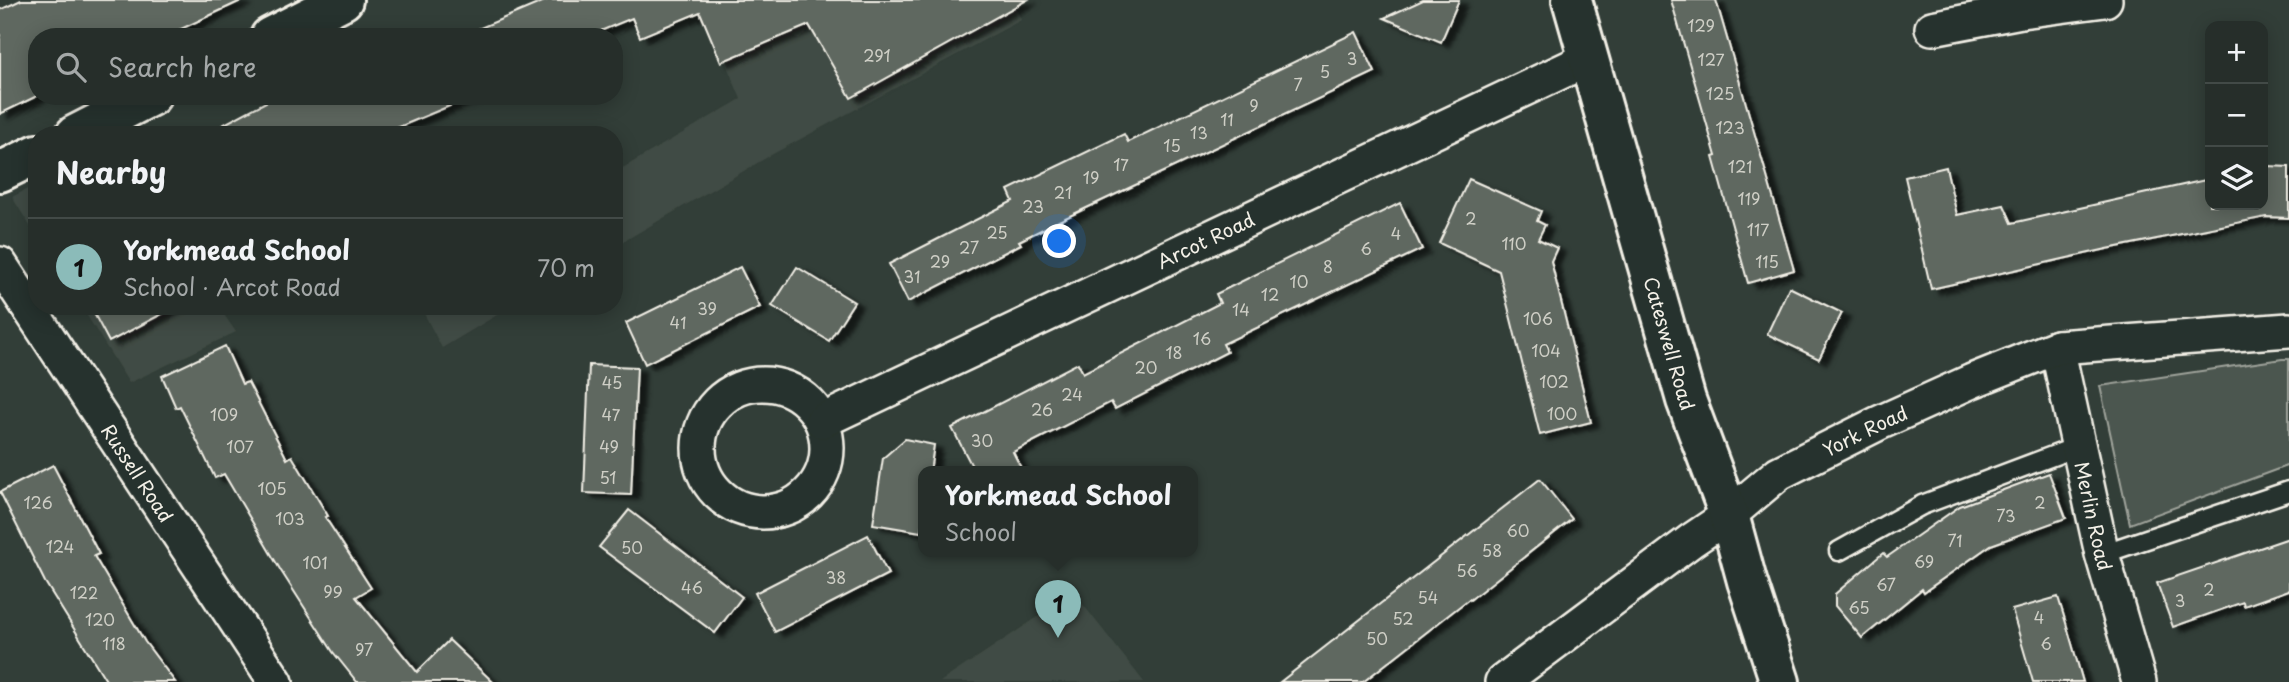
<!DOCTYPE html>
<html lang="en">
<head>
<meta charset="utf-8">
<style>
	body { margin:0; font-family:"Playpen Sans",sans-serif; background:#2e3632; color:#f1f3f6 }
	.controls { position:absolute; right:21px; top:21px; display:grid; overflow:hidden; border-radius:14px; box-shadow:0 4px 18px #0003 }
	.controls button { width:63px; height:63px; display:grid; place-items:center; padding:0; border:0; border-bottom:2px solid #424a47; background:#262e2a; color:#f1f3f6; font:35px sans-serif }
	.you { position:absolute; left:1060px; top:242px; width:24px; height:24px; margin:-18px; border:5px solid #fff; border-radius:50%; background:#1a73e8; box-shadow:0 0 0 10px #1a73e833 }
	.badge { display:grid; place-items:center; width:46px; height:46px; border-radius:50%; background:#8bbbb9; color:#111; font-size:23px; font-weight:700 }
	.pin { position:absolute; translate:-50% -58px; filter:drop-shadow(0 2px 4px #0008) }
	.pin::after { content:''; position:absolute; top:37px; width:24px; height:21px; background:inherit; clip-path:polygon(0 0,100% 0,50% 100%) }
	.popup { position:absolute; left:918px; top:466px; width:280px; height:91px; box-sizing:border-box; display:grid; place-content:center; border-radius:14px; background:#262e2a; filter:drop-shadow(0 2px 5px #0005); font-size:23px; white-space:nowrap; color:#a4a8a8 }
	.popup b { font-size:26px; color:#f1f3f6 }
	.popup::after { content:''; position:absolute; left:50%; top:100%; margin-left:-14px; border:14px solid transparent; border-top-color:#262e2a }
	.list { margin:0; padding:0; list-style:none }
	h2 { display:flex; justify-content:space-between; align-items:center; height:91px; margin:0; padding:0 28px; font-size:30px }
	h2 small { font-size:23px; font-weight:400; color:#a4a8a8 }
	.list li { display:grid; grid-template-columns:46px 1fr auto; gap:21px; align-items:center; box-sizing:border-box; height:98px; padding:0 28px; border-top:2px solid #424a47 }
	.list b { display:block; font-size:26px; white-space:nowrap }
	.list p { margin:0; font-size:23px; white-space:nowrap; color:#a4a8a8 }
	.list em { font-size:23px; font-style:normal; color:#a4a8a8 }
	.icon { flex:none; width:38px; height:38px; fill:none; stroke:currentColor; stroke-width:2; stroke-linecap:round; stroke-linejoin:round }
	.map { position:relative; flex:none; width:2289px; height:682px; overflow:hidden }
	.search { position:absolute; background:#262e2a; box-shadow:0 4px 18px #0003; left:28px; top:28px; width:595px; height:77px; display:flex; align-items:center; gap:18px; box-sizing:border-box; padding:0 24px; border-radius:28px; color:#a4a8a8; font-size:26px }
	.panel { position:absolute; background:#262e2a; box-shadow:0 4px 18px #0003; left:28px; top:126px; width:595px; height:189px; border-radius:28px }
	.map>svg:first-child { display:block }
	.built { fill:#404b44 }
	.green { fill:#4c564f; stroke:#a0a49c; stroke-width:2 }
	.building { fill:#5f6861; stroke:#f4f1e8; stroke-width:2; filter:url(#shadow) }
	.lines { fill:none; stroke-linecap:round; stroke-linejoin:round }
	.lane-casing { stroke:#f4f1e8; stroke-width:23 }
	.street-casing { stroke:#f4f1e8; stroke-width:38 }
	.secondary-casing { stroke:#f4f1e8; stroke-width:44 }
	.lane { stroke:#26332d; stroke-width:18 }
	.street { stroke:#26332d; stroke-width:33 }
	.secondary { stroke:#26332d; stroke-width:38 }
	.labels { text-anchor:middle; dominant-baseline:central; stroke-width:5; stroke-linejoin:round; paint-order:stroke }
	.number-label { font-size:16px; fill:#cfcfc6 }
	.street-label { font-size:19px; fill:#f4f1e8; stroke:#26332d }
</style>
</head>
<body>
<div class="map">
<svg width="2289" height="682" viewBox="0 0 2289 682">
	<defs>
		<filter id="shadow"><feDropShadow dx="8" dy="4.5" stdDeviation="2" flood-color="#0009"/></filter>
	</defs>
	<rect width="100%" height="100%" fill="#323e38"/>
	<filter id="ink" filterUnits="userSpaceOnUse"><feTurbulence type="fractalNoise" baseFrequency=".0143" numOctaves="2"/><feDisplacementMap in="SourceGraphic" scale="14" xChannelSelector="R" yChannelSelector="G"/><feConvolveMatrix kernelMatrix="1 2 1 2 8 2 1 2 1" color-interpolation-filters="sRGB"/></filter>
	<g filter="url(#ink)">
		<g class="built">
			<polygon points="699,0 1013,0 1021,20 771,155 614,247 614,173 741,99"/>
			<polygon points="37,184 37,237 12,197"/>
			<polygon points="81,306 218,306 236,332 129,383"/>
			<polygon points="420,306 512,306 442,348"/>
			<polygon points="1074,593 1144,682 940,682"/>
		</g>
		<polygon class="green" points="2282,359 2289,359 2289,465 2130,524 2100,386"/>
		<g class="building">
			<polygon points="21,0 243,0 164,37 37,37 37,96 0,114 0,10"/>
			<polygon points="547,0 1027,0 851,98 809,25 721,62 700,12 640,37 632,18 586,37 459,37"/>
			<polygon points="1423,0 1459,0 1441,42 1384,18"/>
			<polygon points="1671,0 1716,0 1794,270 1748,283 1713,157 1716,156"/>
			<polygon points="1356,32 1375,72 1059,221 1019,241 1021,244 908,302 889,264 1013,201 1008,190 1124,134 1128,142"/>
			<polygon points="277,96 471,96 471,97 380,135 204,135"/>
			<polygon points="2268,166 2289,167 2289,218 2266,217 2107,249 1931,289 1905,177 1946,167 1957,215 2004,205 2012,223 2210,179 2210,205 2263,205 2263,167"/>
			<polygon points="1469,179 1541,211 1537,221 1545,225 1538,239 1557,248 1551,261 1591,422 1540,435 1499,271 1439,243"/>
			<polygon points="1400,203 1422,249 1223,344 1227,352 1115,409 1111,402 1013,452 1023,472 975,472 952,428 1078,363 1083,373 1220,303 1216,294"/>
			<polygon points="740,267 760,307 645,364 626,323"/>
			<polygon points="797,267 854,302 829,341 772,306"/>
			<polygon points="1789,287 1842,313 1819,359 1767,334"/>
			<polygon points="90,306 177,306 109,342"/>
			<polygon points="225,346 242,384 248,382 287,459 292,456 328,516 325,517 371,588 356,597 417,672 449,640 493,682 357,682 333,652 281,571 224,474 215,478 180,406 176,408 162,376"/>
			<polygon points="589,365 637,367 631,495 584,493"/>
			<polygon points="905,439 934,445 930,472 923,472 923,516 921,532 873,524 883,458"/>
			<polygon points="53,465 99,554 94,556 145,642 175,682 107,682 45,582 0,492"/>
			<polygon points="2049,473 2066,518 1991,545 1924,592 1922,589 1862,638 1835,606 1835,594 1883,553 1887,557 1960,506"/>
			<polygon points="1540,479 1572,519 1470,600 1469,599 1363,682 1280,682"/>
			<polygon points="629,510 742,597 715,633 599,547"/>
			<polygon points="868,535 888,574 775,632 755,593"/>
			<polygon points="2289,538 2289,590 2244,606 2243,602 2173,627 2157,583"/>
			<polygon points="2058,597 2066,623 2083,682 2033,682 2012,610"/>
		</g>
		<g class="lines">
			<defs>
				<g id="lane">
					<polyline points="1839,551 1922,505 2079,446"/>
					<polyline points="2102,554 2289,491"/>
				</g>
				<g id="street">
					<polyline points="1932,28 2021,11 2105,0"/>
					<path id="s1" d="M0,264L276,682"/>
					<path id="s2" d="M2057,347L2102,554L2139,682"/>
					<circle cx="763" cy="448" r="64"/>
					<path id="s3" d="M822,421L1588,59"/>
					<path id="s4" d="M1502,682L1692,540L1729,515L1779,473L1879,423L1972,381L2057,347L2289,330"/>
				</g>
				<g id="secondary">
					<path id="s5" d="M1572,0L1686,400L1729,515L1747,581L1780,682"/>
					<polyline points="270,37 343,0"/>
					<polyline points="75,135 151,96"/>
					<polyline points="0,172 37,154"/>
				</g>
			</defs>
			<use href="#lane" class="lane-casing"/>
			<use href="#street" class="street-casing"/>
			<use href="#secondary" class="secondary-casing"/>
			<use href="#lane" class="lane"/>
			<use href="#street" class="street"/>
			<use href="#secondary" class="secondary"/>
		</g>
	</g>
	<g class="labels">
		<g class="number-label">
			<text x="1701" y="25">129</text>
			<text x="877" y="55">291</text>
			<text x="1352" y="58">3</text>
			<text x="1711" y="59">127</text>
			<text x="1325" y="71">5</text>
			<text x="1298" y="84">7</text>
			<text x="1720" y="93">125</text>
			<text x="1254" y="105">9</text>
			<text x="1227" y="119">11</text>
			<text x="1730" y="127">123</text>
			<text x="1199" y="132">13</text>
			<text x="1172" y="145">15</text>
			<text x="1121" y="164">17</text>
			<text x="1740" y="166">121</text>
			<text x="1091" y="177">19</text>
			<text x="1063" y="192">21</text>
			<text x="1749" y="198">119</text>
			<text x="1033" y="206">23</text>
			<text x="1471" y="218">2</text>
			<text x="1758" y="229">117</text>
			<text x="997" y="232">25</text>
			<text x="1396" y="233">4</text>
			<text x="1514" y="243">110</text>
			<text x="969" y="247">27</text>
			<text x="1366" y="248">6</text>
			<text x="940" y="261">29</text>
			<text x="1767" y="261">115</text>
			<text x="1328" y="266">8</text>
			<text x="912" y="276">31</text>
			<text x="1299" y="281">10</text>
			<text x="1270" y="294">12</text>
			<text x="707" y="308">39</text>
			<text x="1241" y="309">14</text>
			<text x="1538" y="318">106</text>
			<text x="678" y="322">41</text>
			<text x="1202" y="338">16</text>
			<text x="1546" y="350">104</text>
			<text x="1174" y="352">18</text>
			<text x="1146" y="367">20</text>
			<text x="1554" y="381">102</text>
			<text x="612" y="382">45</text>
			<text x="1072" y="394">24</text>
			<text x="1042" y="409">26</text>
			<text x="1562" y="413">100</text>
			<text x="224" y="414">109</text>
			<text x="611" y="414">47</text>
			<text x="982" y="440">30</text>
			<text x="240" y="446">107</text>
			<text x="609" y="446">49</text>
			<text x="608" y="477">51</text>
			<text x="272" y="488">105</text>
			<text x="38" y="502">126</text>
			<text x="2040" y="502">2</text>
			<text x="2006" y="515">73</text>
			<text x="290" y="518">103</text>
			<text x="1518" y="530">60</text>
			<text x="1955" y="540">71</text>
			<text x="60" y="546">124</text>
			<text x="632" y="547">50</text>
			<text x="1492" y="550">58</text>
			<text x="1924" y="561">69</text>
			<text x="315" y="562">101</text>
			<text x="1467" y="570">56</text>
			<text x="836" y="577">38</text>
			<text x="1886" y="584">67</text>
			<text x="692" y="587">46</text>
			<text x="2209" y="589">2</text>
			<text x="333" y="591">99</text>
			<text x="84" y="592">122</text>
			<text x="1428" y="597">54</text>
			<text x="2180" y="600">3</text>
			<text x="1859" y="607">65</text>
			<text x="2039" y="617">4</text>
			<text x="1403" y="618">52</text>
			<text x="100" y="619">120</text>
			<text x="1377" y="638">50</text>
			<text x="114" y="643">118</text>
			<text x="2046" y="643">6</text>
			<text x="364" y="649">97</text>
		</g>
		<g class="street-label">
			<text stroke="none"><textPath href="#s3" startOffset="424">Arcot Road</textPath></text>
			<text stroke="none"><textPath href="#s5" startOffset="357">Cateswell Road</textPath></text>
			<text stroke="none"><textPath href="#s4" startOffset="443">York Road</textPath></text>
			<text stroke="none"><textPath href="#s1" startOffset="250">Russell Road</textPath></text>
			<text stroke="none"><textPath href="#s2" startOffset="173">Merlin Road</textPath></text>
		</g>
	</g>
</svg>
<div class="controls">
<button>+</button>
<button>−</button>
<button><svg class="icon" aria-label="layers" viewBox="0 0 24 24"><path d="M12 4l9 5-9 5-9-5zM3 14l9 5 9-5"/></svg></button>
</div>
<div class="you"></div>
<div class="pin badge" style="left:1058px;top:638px">1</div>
<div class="popup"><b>Yorkmead School</b>School</div>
<div class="search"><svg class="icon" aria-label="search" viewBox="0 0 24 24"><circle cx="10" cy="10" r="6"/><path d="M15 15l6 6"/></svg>Search here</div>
<section class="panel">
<h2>Nearby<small></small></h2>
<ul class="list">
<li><span class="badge">1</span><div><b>Yorkmead School</b><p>School · Arcot Road</p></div><em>70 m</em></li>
</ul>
</section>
</div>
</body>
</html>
